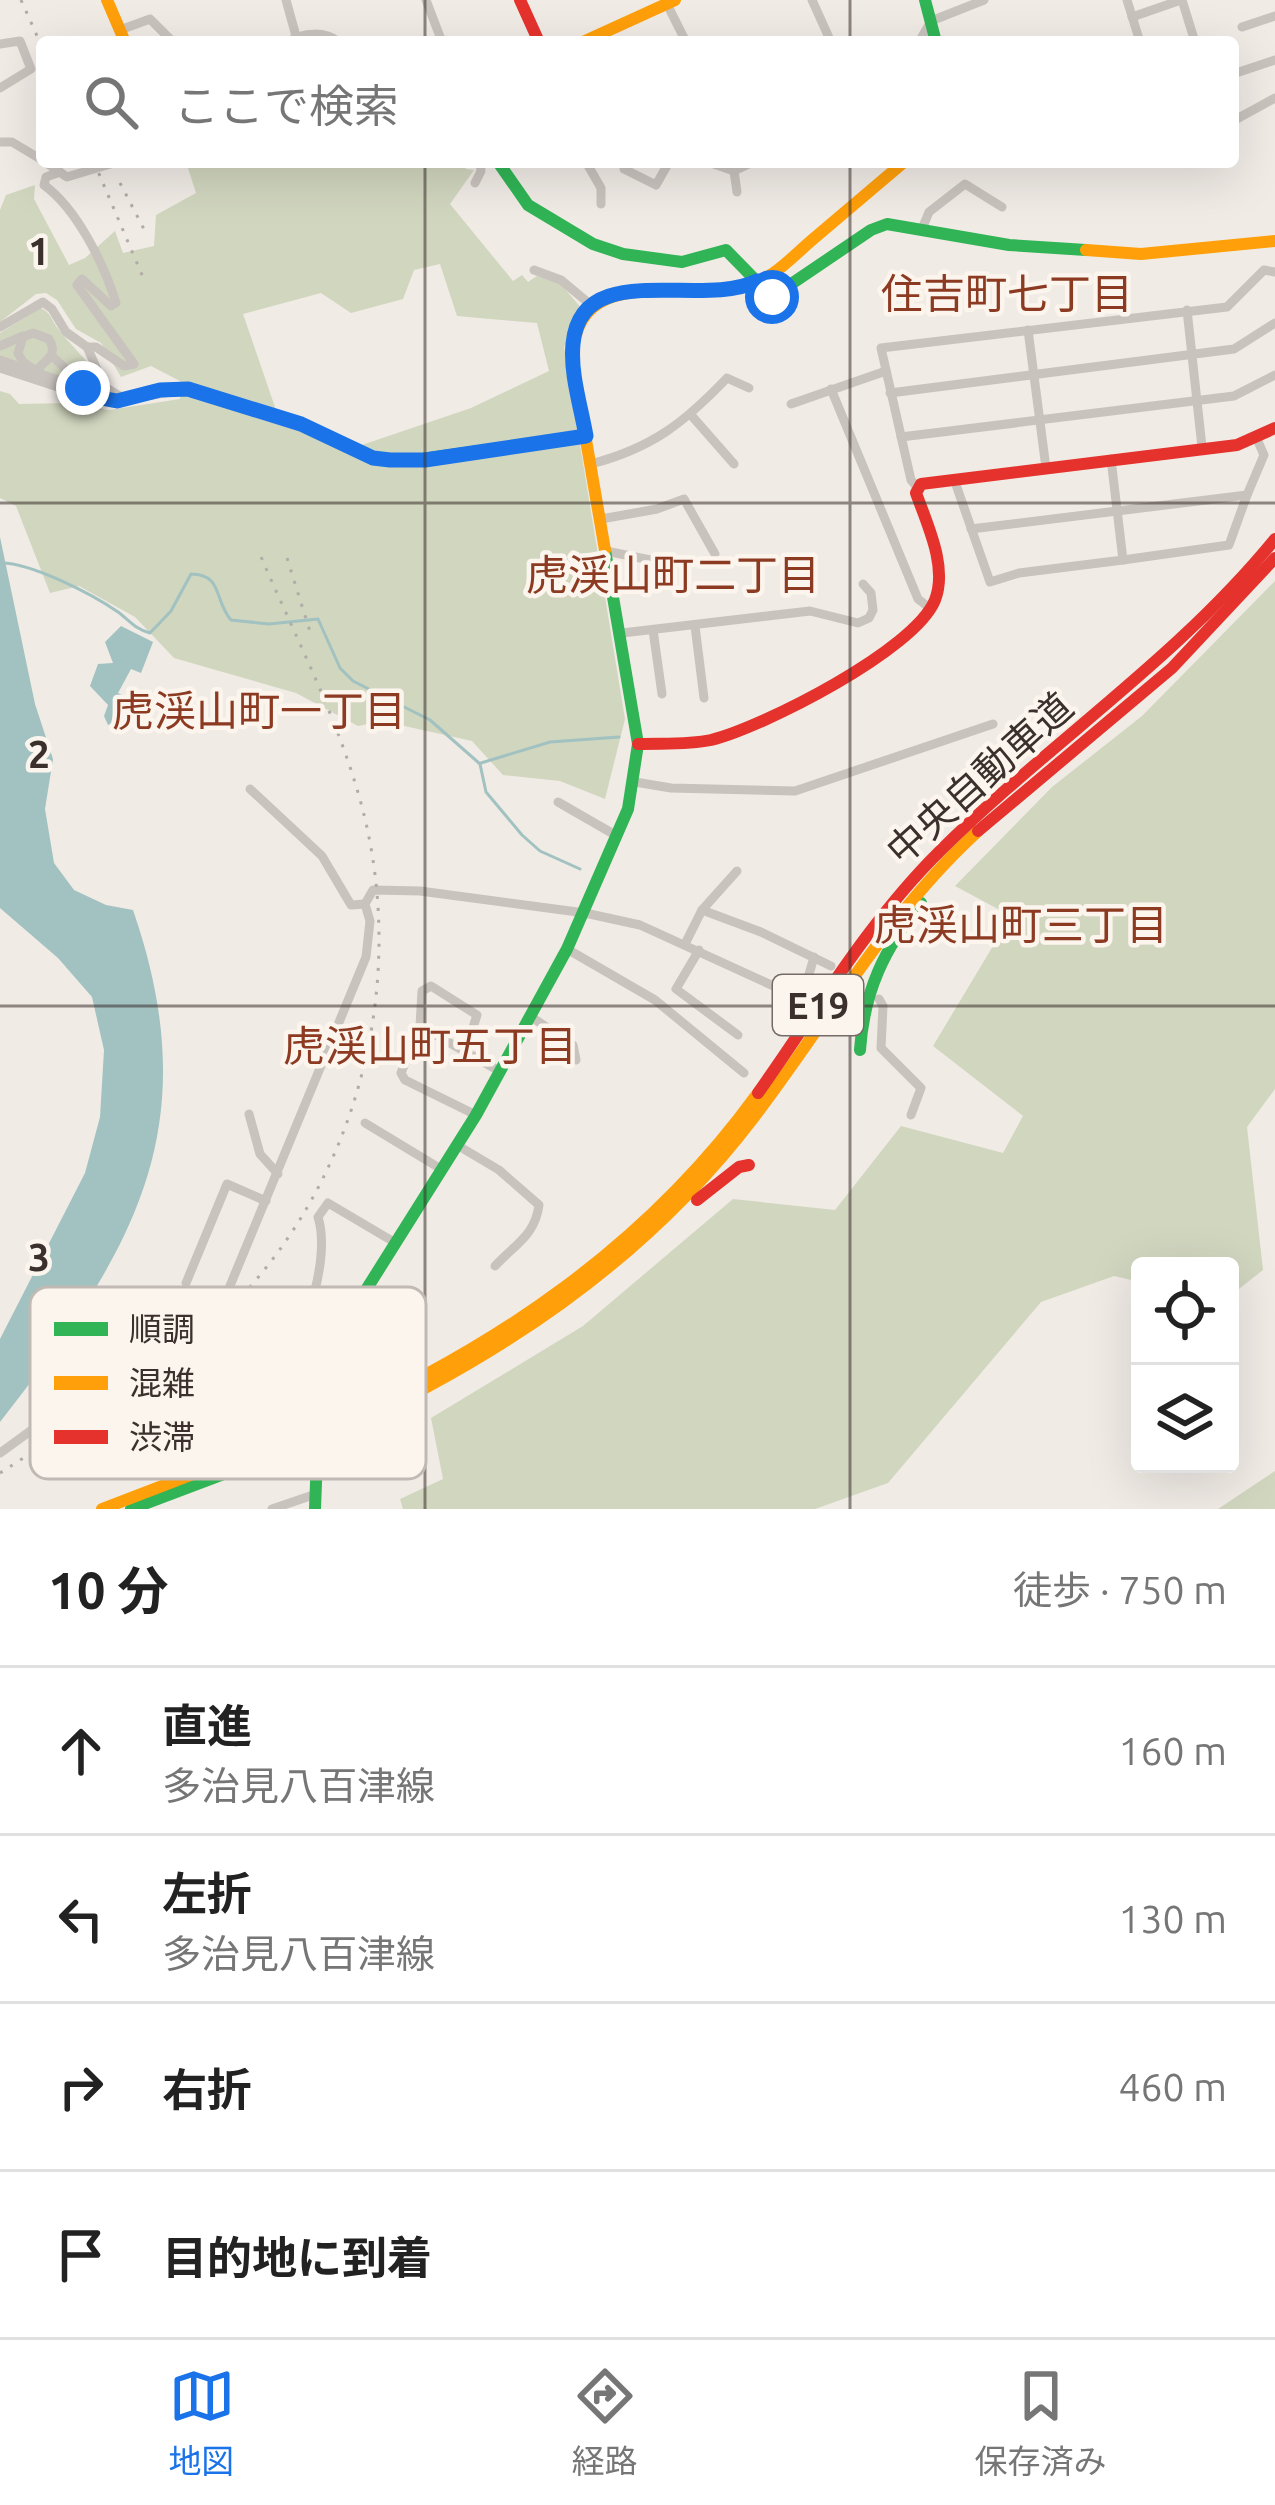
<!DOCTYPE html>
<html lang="ja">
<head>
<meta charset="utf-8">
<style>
	body { margin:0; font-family:Ubuntu,"Noto Sans JP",sans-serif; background:#f2f2f2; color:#222 }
	.controls { position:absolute; right:36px; bottom:36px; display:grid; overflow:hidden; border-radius:12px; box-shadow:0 12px 48px #0002 }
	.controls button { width:108px; height:108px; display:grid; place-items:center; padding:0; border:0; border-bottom:3px solid #e0e0e0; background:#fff; color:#222; font:60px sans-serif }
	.stop { position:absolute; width:36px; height:36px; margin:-27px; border:9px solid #1a73e8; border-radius:50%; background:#fff }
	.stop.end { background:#1a73e8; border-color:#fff; box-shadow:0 3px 12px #0008 }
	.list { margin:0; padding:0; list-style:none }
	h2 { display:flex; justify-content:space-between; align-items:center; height:156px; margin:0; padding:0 48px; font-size:51px }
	h2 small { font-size:39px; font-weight:400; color:#767676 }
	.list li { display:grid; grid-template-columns:78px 1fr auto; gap:36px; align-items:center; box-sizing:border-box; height:168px; padding:0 48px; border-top:3px solid #e0e0e0 }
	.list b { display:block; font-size:45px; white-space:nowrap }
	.list p { margin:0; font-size:39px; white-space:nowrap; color:#767676 }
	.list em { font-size:39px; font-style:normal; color:#767676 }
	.icon { flex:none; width:66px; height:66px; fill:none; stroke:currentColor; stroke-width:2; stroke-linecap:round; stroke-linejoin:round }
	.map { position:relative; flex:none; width:1275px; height:1509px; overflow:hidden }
	.search { position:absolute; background:#fff; box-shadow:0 12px 48px #0002; left:36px; right:36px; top:36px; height:132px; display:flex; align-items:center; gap:30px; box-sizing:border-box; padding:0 42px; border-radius:12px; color:#767676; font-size:45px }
	.sheet { height:828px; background:#fff }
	nav { display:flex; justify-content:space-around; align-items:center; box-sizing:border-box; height:168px; border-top:3px solid #e0e0e0; background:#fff; font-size:33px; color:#767676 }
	nav a { display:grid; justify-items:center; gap:6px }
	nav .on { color:#1a73e8 }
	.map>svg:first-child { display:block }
	.green { fill:#d1d6bf; fill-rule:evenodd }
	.water { fill:#a1c2c1 }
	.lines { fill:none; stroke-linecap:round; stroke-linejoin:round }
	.stream { stroke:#a1c2c1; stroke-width:3 }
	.street { stroke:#c9c3be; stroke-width:9 }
	.fast { stroke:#30b455; stroke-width:12 }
	.slow { stroke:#ff9f0a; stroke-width:12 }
	.jam { stroke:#e5322d; stroke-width:12 }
	.rail { stroke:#b1aca8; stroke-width:3; stroke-dasharray:3 9; stroke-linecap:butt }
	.fast-bridge { stroke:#30b455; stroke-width:15 }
	.slow-bridge { stroke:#ff9f0a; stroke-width:15 }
	.route { stroke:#1a73e8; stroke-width:15 }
	.grid { fill:none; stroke:#3b302b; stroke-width:3; stroke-opacity:0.55 }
	.labels { text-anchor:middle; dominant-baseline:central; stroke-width:9; stroke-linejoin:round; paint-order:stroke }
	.shield { fill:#fbf5ee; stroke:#756b66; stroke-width:3 }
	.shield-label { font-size:36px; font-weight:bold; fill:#3b302b }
	.street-label { font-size:39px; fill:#3b302b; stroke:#fbf5ee }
	.neighbourhood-label { font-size:42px; fill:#8c3b22; stroke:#fbf5ee }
	.key { fill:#fbf5ee; stroke:#c1bab4; stroke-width:3 }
	.key-label { font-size:33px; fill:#3b302b }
	.grid-label { font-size:39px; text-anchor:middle; font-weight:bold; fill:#3b302b; stroke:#fbf5ee; stroke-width:9; stroke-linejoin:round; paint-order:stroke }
</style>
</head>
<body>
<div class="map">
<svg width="1275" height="1509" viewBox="0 0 1275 1509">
	<rect width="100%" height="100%" fill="#f0ebe5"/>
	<g class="green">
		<path d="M186,162H461L466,169L474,170L450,204L513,281L522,275L528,282L537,276L560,283L582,309L564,347L625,719L605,799L560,781L503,775L472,741L382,721L358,726L296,693L174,658L135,617L79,586L50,593L16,506L0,498V391L10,394L19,404L69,403L109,410L180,399V381L151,366L121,377L101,343L76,329L57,300L46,293L36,294L0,322V210L6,195L35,185L34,199L69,265L85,258L115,231L123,253L154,246L156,215L196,193ZM440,264L457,316L537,323L549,371L471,408L359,446L276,410L243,314L321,293L351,313L403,299L414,270Z"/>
		<path d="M41,308C52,314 51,320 59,330C76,353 100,366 98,397L0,366V333Z"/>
		<polygon points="1275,581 1275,1089 1247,1127 1263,1270 1230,1296 1230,1266 1140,1266 1140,1282 1114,1276 1041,1302 888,1483 815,1509 403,1509 400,1499 443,1479 431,1418 583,1326 733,1199 835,1210 901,1126 1003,1153 1023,1116 933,1046 1011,916 955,886 1052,787 1142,716"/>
		<polygon points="1275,1471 1275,1509 1218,1509"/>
	</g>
	<g class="water">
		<path d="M0,537L35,704L53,759L45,809L54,863L74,890L106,905L133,910C209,1130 132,1253 0,1422V1339L85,1173L100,1117L104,1050L92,997L58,958L0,908Z"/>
		<polygon points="121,626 153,642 141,673 131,669 118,693 134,701 127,706 128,715 108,725 104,716 108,705 90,686 98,664 113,663 105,642"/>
	</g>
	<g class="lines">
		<g class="stream">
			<path d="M0,563C30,562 92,594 118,612C129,620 136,630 150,633L171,611L191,574C223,574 214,601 231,620L269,624L318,619L340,668L353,681L430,720L480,764L486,792L522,835L540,851L580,869"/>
			<polyline points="481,763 550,742 619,737"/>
		</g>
		<g class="street">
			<polyline points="286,0 296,36"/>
			<polyline points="426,0 442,42"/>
			<polyline points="812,0 831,42"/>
			<polyline points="1127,0 1140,42"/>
			<polyline points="1182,0 1195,42"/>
			<polyline points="667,4 686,42"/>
			<polyline points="1132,17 1181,0"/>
			<polyline points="1242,27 1275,16"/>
			<polyline points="120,30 150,19 173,42"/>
			<path d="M288,42C303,32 325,31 339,42"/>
			<polyline points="919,42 931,21 984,0"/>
			<polyline points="0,44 20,41 31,69 0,88"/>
			<polyline points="1233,74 1275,60"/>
			<polyline points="1233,121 1275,98"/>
			<polyline points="0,142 12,142 42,160"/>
			<polyline points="45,162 67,177 117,162"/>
			<polyline points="586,162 601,188 601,204"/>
			<polyline points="628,162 624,169 656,185 669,162"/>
			<polyline points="708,162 734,171 753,162"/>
			<polyline points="734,171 737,192"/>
			<path d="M60,172L46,177L44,185C77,209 104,264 116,303L111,306L82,279L77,285L134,364L124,366L96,347H87"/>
			<polyline points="475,183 481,171 480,162"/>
			<polyline points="922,229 929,212 965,184 1002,207"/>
			<polyline points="534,270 561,280 591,305"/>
			<polyline points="1187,310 1202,447"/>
			<polyline points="0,327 43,302 52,309 66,332 87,347 105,387 120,396"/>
			<polyline points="1028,330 1046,468"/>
			<path d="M33,333L49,339C59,356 45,360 36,371L23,362L18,353L23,337Z"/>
			<polyline points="0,346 23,336"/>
			<polyline points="0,360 90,391 87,377 67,370 52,356"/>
			<polyline points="0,368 85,396 117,401 188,389 301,424"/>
			<polyline points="831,389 918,599 931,609"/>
			<polyline points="890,393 1234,349 1275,323"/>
			<polyline points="791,404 886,371"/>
			<polyline points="691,415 734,464"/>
			<polyline points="901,437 1234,396 1275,375"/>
			<path d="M591,464C652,448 684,423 727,378L749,388"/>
			<polyline points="954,479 990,582 1019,573 1123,560 1111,459"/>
			<polyline points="917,487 911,480 881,348 1227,307 1264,270 1275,272"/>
			<polyline points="601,519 657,509 684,499 715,554"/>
			<polyline points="971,529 1247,495 1264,455 1257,439"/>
			<polyline points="606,551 665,563"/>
			<polyline points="1123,560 1229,545 1247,495"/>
			<polyline points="695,626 704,698"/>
			<polyline points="653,630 662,694"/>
			<polyline points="622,633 810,611 858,623 869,618 873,610 871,593 863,584"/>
			<polyline points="635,782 671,788 795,791 993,724"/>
			<polyline points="250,789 322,856 351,905 365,904"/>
			<polyline points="558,802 617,836"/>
			<polyline points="702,910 761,932 831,966"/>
			<polyline points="685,944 702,910 737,871"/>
			<polyline points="567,949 655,1000 744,1073"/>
			<polyline points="699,950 676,989 738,1035"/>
			<polyline points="879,999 883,1006 881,1048 921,1088 911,1115"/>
			<polyline points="530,1016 573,1045 576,1060"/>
			<polyline points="420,1026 501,1072"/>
			<polyline points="465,1052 477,1015 431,986 422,991 420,1026 401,1073 405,1080 476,1115"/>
			<polyline points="249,1114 260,1154 278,1174"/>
			<polyline points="365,1123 441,1169"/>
			<path d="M457,1145L499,1170L539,1205C535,1236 514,1245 495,1266"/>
			<polyline points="186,1283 227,1184 266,1201"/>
			<path d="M319,1405L294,1403L280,1392C297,1346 333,1265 318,1217L328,1203L394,1242"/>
			<polyline points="232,1424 294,1403"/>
			<polyline points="0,1453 110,1373 150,1332 162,1328 197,1332 220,1310 366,957 370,921 365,904 373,890 420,891 585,913 640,925 802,999 814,957"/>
			<polyline points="272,1509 316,1494"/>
		</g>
		<g class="fast">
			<polyline points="925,0 936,42"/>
			<polyline points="498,162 528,205 593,244 623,254 682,262 726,250 772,297 871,230 887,224 1009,245 1086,250"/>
			<polyline points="301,424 373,458 408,461 586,436"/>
			<path d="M860,1050C864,991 884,949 921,903"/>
			<polyline points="131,1509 303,1444"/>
			<polyline points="315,1509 319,1405 332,1344 476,1115 567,949 628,809 638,744 605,550"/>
		</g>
		<g class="slow">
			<polyline points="107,0 125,42"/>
			<polyline points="583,42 675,0"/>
			<polyline points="1086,250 1141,254 1275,241"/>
			<path d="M605,550L572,359C577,250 700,315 769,276C784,267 798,252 812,240C843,214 873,188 904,162"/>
			<path d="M329,1422C498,1347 648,1245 758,1093"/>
			<path d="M330,1435C495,1360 643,1263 754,1117C828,1020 887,914 978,831"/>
			<polyline points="102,1509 300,1433"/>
		</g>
		<g class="jam">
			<polyline points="520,0 539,42"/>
			<path d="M638,744C662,743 688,745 711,740C763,727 915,650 935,600C948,567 927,524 916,493L921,484L1237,445L1275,428"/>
			<polyline points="978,831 1172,668 1275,558"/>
			<path d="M758,1093C816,1011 868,922 940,851C1049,743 1177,659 1275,539"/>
			<polyline points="697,1200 739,1167 749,1165"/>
		</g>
		<g class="rail">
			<polyline points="21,0 42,47"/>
			<polyline points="94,162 145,282"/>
			<polyline points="120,183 146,233"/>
			<polyline points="287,558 312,638"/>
			<path d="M0,1473C71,1427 146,1384 209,1328C356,1197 413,984 359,796C335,712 293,632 259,552"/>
		</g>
		<polyline class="fast-bridge" points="303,1444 330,1435"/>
		<polyline class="slow-bridge" points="300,1433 329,1422"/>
	</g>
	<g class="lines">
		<path class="route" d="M83,388L80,394L117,401L160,390L188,389L301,424L373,458L390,460H425L586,436C581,407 570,373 573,344C581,257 701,309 757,281L763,294L772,297"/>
	</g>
	<path class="grid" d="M425,0V42M850,0V42M425,162V1509M850,162V1509M0,503H1275M0,1006H1275"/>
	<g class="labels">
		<rect class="shield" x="773" y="975" width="90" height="60" rx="9"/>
		<g class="shield-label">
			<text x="818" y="1005">E19</text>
		</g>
		<g class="street-label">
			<text transform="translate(979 778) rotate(-42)">中央自動車道</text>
		</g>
		<g class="neighbourhood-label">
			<text x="1007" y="293">住吉町七丁目</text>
			<text x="673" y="574">虎渓山町二丁目</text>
			<text x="259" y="710">虎渓山町一丁目</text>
			<text x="1021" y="924">虎渓山町三丁目</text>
			<text x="430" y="1045">虎渓山町五丁目</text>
		</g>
	</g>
	<rect x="30" y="1287" width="396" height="192" rx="18" class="key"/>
	<rect x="54" y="1322" width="54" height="14" fill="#30b455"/>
	<rect x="54" y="1376" width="54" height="14" fill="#ff9f0a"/>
	<rect x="54" y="1430" width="54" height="14" fill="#e5322d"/>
	<g class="key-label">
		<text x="129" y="1341">順調</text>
		<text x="129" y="1395">混雑</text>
		<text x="129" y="1449">渋滞</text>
	</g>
	<g class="grid-label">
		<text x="39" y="265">1</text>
		<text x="39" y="768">2</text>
		<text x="39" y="1271">3</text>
	</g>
</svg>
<div class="controls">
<button><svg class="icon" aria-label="locate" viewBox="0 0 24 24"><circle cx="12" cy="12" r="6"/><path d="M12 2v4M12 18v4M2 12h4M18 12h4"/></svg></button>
<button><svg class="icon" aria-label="layers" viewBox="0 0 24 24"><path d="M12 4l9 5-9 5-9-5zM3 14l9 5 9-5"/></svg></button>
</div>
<div class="stop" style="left:772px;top:297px"></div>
<div class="stop end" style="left:83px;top:388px"></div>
<div class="search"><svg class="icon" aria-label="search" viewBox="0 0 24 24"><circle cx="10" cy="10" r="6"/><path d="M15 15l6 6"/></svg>ここで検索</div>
</div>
<section class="sheet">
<h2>10 分<small>徒歩 · 750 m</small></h2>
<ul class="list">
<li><svg class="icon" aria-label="ahead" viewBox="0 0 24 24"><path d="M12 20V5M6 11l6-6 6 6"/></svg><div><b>直進</b><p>多治見八百津線</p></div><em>160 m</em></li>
<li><svg class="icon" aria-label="left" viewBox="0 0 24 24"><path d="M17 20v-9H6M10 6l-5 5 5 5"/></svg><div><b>左折</b><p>多治見八百津線</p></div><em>130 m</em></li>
<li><svg class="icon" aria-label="right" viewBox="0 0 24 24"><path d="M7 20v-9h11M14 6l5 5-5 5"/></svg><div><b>右折</b></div><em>460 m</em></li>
<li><svg class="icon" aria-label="arrive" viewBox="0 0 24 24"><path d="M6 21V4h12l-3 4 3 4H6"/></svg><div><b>目的地に到着</b></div></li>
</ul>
</section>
<nav>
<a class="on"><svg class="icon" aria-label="map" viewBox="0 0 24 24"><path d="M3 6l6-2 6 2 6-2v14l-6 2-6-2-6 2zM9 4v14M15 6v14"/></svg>地図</a>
<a><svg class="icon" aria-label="directions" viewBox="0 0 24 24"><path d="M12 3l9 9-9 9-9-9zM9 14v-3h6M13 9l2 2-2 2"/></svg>経路</a>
<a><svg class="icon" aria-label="saved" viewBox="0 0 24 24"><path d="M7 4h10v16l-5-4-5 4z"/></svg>保存済み</a>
</nav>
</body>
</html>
